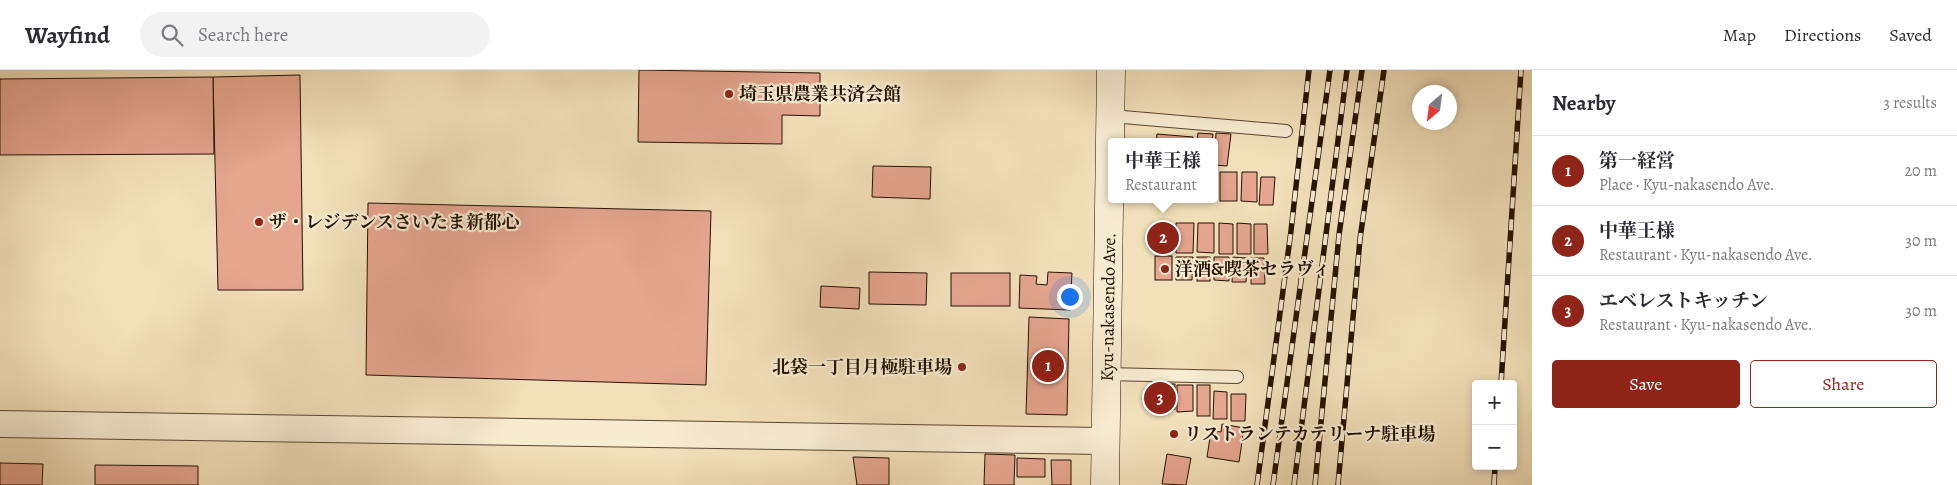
<!DOCTYPE html>
<html lang="en">
<head>
<meta charset="utf-8">
<style>
	body { margin:0; font-family:Alegreya,"Noto Serif JP",serif; background:#f2f2f3; color:#2b2b33 }
	.controls { position:absolute; right:15px; bottom:15px; display:grid; overflow:hidden; border-radius:5px; box-shadow:0 2px 8px #0003 }
	.controls button { width:45px; height:45px; display:grid; place-items:center; padding:0; border:0; border-bottom:1px solid #e1e1e2; background:#fff; color:#2b2b33; font:25px sans-serif }
	.compass { position:absolute; left:1412px; top:15px; width:45px; height:45px; border-radius:50%; background:#fff; box-shadow:0 2px 8px #0003; rotate:208deg }
	.you { position:absolute; left:1069px; top:226px; width:18px; height:18px; margin:-12px; border:4px solid #fff; border-radius:50%; background:#1a73e8; box-shadow:0 0 0 8px #1a73e833 }
	.badge { display:grid; place-items:center; width:32px; height:32px; border-radius:50%; background:#8f2418; color:#fff; font-size:16px; font-weight:700 }
	.pin { position:absolute; translate:-50% -50%; border:2px solid #fff; box-shadow:0 1px 5px #0006 }
	.popup { position:absolute; left:1108px; top:68px; width:110px; height:65px; box-sizing:border-box; display:grid; place-content:center; border-radius:5px; background:#fff; filter:drop-shadow(0 1px 4px #0005); font-size:16px; white-space:nowrap; color:#7c7c81 }
	.popup b { font-size:19px; color:#2b2b33 }
	.popup::after { content:''; position:absolute; left:50%; top:100%; margin-left:-10px; border:10px solid transparent; border-top-color:#fff }
	.list { margin:0; padding:0; list-style:none }
	h2 { display:flex; justify-content:space-between; align-items:center; height:65px; margin:0; padding:0 20px; font-size:21px }
	h2 small { font-size:16px; font-weight:400; color:#7c7c81 }
	.list li { display:grid; grid-template-columns:32px 1fr auto; gap:15px; align-items:center; box-sizing:border-box; height:70px; padding:0 20px; border-top:1px solid #e1e1e2 }
	.list b { display:block; font-size:19px; white-space:nowrap }
	.list p { margin:0; font-size:16px; white-space:nowrap; color:#7c7c81 }
	.list em { font-size:16px; font-style:normal; color:#7c7c81 }
	.actions { display:flex; gap:10px; padding:15px 20px }
	.actions a { flex:1; padding:11px 0; border:1px solid #8f2418; border-radius:5px; text-align:center; font-size:18px; color:#8f2418 }
	.actions .main { background:#8f2418; color:#fff }
	.icon { flex:none; width:28px; height:28px; fill:none; stroke:currentColor; stroke-width:2; stroke-linecap:round; stroke-linejoin:round }
	.map { position:relative; flex:none; width:1532px; height:415px; overflow:hidden }
	header { display:flex; align-items:center; gap:30px; box-sizing:border-box; height:70px; padding:0 25px; background:#fff; border-bottom:1px solid #e1e1e2 }
	header strong { font-size:24px }
	nav { display:flex; gap:28px; margin-inline-start:auto; font-size:18px }
	.search { width:350px; height:45px; background:#f2f2f3; display:flex; align-items:center; gap:12px; box-sizing:border-box; padding:0 18px; border-radius:28px; color:#7c7c81; font-size:19px }
	main { display:flex }
	aside { flex:1; background:#fff }
	.map>svg:first-child { display:block }
	.building { fill:#e5a58f; stroke:#241201 }
	.lines { fill:none; stroke-linecap:round; stroke-linejoin:round }
	.service-casing { stroke:#58462f; stroke-width:14 }
	.minor-casing { stroke:#58462f; stroke-width:28 }
	.secondary-casing { stroke:#241201; stroke-width:29 }
	.service { stroke:#f7ebd2; stroke-width:12 }
	.minor { stroke:#f7ebd2; stroke-width:26 }
	.secondary { stroke:#f7ebd2; stroke-width:28 }
	.rail-casing { stroke:#241201; stroke-width:5.5 }
	.rail { stroke:#f7ebd2; stroke-width:4; stroke-dasharray:11; stroke-linecap:butt }
	.poi-dot { fill:#8f2418; stroke:#f7ebd2; stroke-width:2 }
	.labels { text-anchor:middle; dominant-baseline:central; stroke-width:4.5; stroke-linejoin:round; paint-order:stroke }
	.poi-label { font-size:18px; font-weight:bold; fill:#241201; stroke:#f7ebd2; text-anchor:start }
	.street-label { font-size:18px; fill:#241201; stroke:#f7ebd2 }
</style>
</head>
<body>
<header>
<strong>Wayfind</strong>
<div class="search"><svg class="icon" aria-label="search" viewBox="0 0 24 24"><circle cx="10" cy="10" r="6"/><path d="M15 15l6 6"/></svg>Search here</div>
<nav><a>Map</a><a>Directions</a><a>Saved</a></nav>
</header>
<main>
<div class="map">
<svg width="1532" height="415" viewBox="0 0 1532 415">
	<rect width="100%" height="100%" fill="#f2e0ba"/>
	<filter id="stains"><feTurbulence type="fractalNoise" baseFrequency=".004" numOctaves="4"/><feColorMatrix values="0 0 0 0 .2 0 0 0 0 .09 0 0 0 0 .02 0 0 0 .5 -.17"/></filter>
	<radialGradient id="worn" r=".72"><stop offset=".6" stop-color="#630" stop-opacity="0"/><stop offset="1" stop-color="#630" stop-opacity=".3"/></radialGradient>
	<g class="building">
		<polygon points="639,0 820,3 820,46 782,45 782,74 638,72"/>
		<polygon points="300,5 303,220 218,220 213,7"/>
		<polygon points="213,7 214,84 0,85 0,9"/>
		<polygon points="1198,63 1213,64 1212,72 1197,72"/>
		<polygon points="1216,63 1231,64 1227,96 1214,95"/>
		<polygon points="1157,64 1193,67 1193,72 1156,72"/>
		<polygon points="873,96 931,97 930,129 872,127"/>
		<polygon points="1214,100 1217,100 1216,131 1198,131 1214,129"/>
		<rect x="1220" y="102" width="17" height="29"/>
		<polygon points="1242,102 1257,102 1257,132 1241,131"/>
		<polygon points="1261,107 1275,107 1273,135 1259,135"/>
		<polygon points="368,133 711,141 706,315 366,305"/>
		<polygon points="1171,152 1172,181 1156,182 1154,153"/>
		<polygon points="1176,153 1194,153 1193,183 1176,183"/>
		<polygon points="1198,153 1214,153 1214,183 1197,182"/>
		<polygon points="1219,153 1233,154 1233,184 1219,184"/>
		<polygon points="1237,153 1251,154 1251,184 1237,184"/>
		<polygon points="1254,154 1267,154 1268,184 1254,184"/>
		<rect x="1155" y="186" width="17" height="24"/>
		<polygon points="1176,187 1193,187 1192,210 1176,210"/>
		<rect x="1197" y="187" width="13" height="24"/>
		<polygon points="1214,187 1229,187 1229,211 1214,210"/>
		<polygon points="1233,187 1247,188 1246,212 1232,212"/>
		<polygon points="1251,188 1264,188 1265,214 1251,214"/>
		<polygon points="869,202 927,203 926,235 869,234"/>
		<polygon points="1048,202 1072,203 1070,240 1019,238 1020,205 1037,206 1036,214 1047,215"/>
		<rect x="951" y="203" width="59" height="33"/>
		<polygon points="821,216 860,218 859,239 820,237"/>
		<polygon points="1029,247 1069,249 1067,345 1026,344"/>
		<rect x="1154" y="314" width="21" height="25"/>
		<polygon points="1177,315 1193,315 1193,341 1177,342"/>
		<rect x="1197" y="315" width="13" height="31"/>
		<polygon points="1214,321 1227,322 1227,349 1213,349"/>
		<polygon points="1231,324 1246,324 1245,351 1231,351"/>
		<polygon points="1222,354 1244,358 1239,392 1207,387 1211,361 1221,362"/>
		<polygon points="985,384 1015,385 1014,415 984,415"/>
		<polygon points="1167,384 1191,388 1186,415 1162,414"/>
		<polygon points="853,387 889,388 889,415 857,415"/>
		<polygon points="1017,388 1045,389 1045,407 1017,407"/>
		<polygon points="1051,390 1071,390 1071,415 1052,415"/>
		<polygon points="0,393 43,394 42,415 0,415"/>
		<polygon points="95,395 198,396 198,415 95,415"/>
	</g>
	<g class="lines">
		<defs>
			<g id="service">
				<polyline points="1111,46 1286,61"/>
				<polyline points="1106,304 1237,307"/>
			</g>
			<polyline id="minor" points="0,354 1105,371"/>
			<polyline id="secondary" points="1105,415 1111,0"/>
		</defs>
		<use href="#service" class="service-casing"/>
		<use href="#minor" class="minor-casing"/>
		<use href="#secondary" class="secondary-casing"/>
		<use href="#service" class="service"/>
		<use href="#minor" class="minor"/>
		<use href="#secondary" class="secondary"/>
		<defs>
			<g id="rail">
				<polyline points="1501,314 1521,0"/>
				<polyline points="1257,415 1291,161 1309,0"/>
				<polyline points="1273,415 1330,0"/>
				<polyline points="1294,415 1347,0"/>
				<polyline points="1315,415 1339,165 1362,0"/>
				<polyline points="1338,415 1360,169 1384,0"/>
				<polyline points="1494,415 1495,396"/>
			</g>
		</defs>
		<use href="#rail" class="rail-casing"/>
		<use href="#rail" class="rail"/>
	</g>
	<g class="poi-dot">
		<circle cx="729" cy="24" r="5"/>
		<circle cx="259" cy="152" r="5"/>
		<circle cx="1165" cy="199" r="5"/>
		<circle cx="962" cy="297" r="5"/>
		<circle cx="1174" cy="364" r="5"/>
	</g>
	<g class="labels">
		<g class="poi-label">
			<text x="739" y="24">埼玉県農業共済会館</text>
			<text x="269" y="152">ザ・レジデンスさいたま新都心</text>
			<text x="1175" y="199">洋酒&amp;喫茶セラヴィ</text>
			<text x="952" y="297" text-anchor="end">北袋一丁目月極駐車場</text>
			<text x="1184" y="364">リストランテカテリーナ駐車場</text>
		</g>
		<g class="street-label">
			<text transform="translate(1108 237) rotate(-89)">Kyu-nakasendo Ave.</text>
		</g>
	</g>
	<rect width="100%" height="100%" filter="url(#stains)"/>
	<rect width="100%" height="100%" fill="url(#worn)"/>
</svg>
<div class="controls">
<button>+</button>
<button>−</button>
</div>
<svg class="compass" viewBox="-18 -18 36 36"><path d="M0-13l5 13h-10z" fill="#e53935"/><path d="M0 13l5-13h-10z" fill="#7c7c81"/></svg>
<div class="you"></div>
<div class="pin badge" style="left:1048px;top:296px">1</div>
<div class="pin badge" style="left:1163px;top:168px">2</div>
<div class="popup"><b>中華王様</b>Restaurant</div>
<div class="pin badge" style="left:1160px;top:328px">3</div>
</div>
<aside>
<h2>Nearby<small>3 results</small></h2>
<ul class="list">
<li><span class="badge">1</span><div><b>第一経営</b><p>Place · Kyu-nakasendo Ave.</p></div><em>20 m</em></li>
<li><span class="badge">2</span><div><b>中華王様</b><p>Restaurant · Kyu-nakasendo Ave.</p></div><em>30 m</em></li>
<li><span class="badge">3</span><div><b>エベレストキッチン</b><p>Restaurant · Kyu-nakasendo Ave.</p></div><em>30 m</em></li>
</ul>
<div class="actions"><a class="main">Save</a><a>Share</a></div>
</aside>
</main>
</body>
</html>
